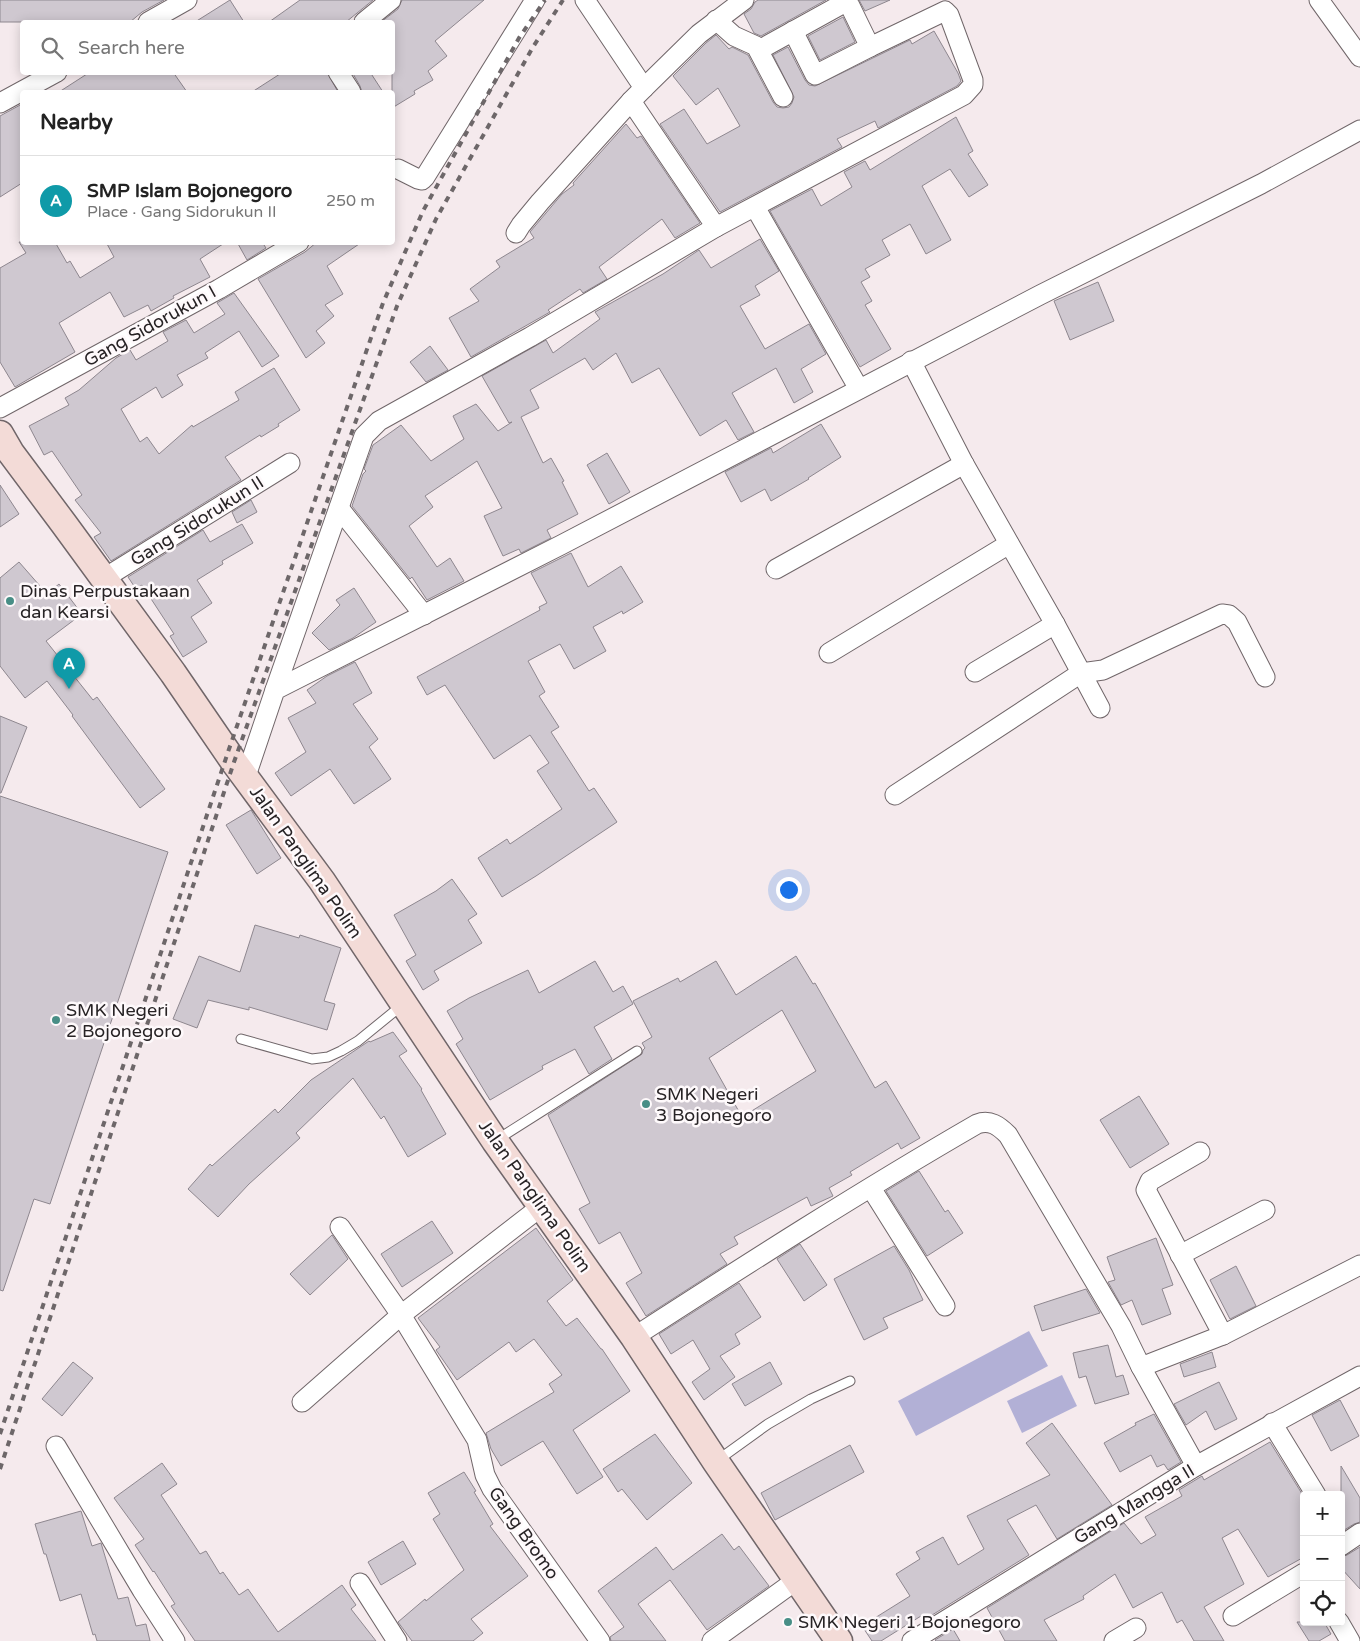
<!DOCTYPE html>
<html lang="en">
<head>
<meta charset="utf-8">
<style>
	body { margin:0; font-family:"Varela Round",sans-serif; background:#f2f2f2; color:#222 }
	.controls { position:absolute; right:15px; bottom:15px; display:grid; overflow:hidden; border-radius:5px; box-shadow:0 2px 12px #0003 }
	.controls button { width:45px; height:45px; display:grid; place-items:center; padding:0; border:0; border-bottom:1px solid #e0e0e0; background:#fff; color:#222; font:25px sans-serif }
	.you { position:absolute; left:788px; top:889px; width:18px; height:18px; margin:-12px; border:4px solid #fff; border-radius:50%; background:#1a73e8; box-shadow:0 0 0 8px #1a73e833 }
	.badge { display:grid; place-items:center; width:32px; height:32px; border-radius:50%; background:#2563eb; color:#fff; font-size:16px; font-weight:700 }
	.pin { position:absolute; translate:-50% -41px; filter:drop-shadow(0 1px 2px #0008) }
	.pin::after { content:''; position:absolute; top:26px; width:18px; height:15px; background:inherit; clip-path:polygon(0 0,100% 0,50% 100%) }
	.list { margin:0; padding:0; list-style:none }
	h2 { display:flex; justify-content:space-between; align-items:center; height:65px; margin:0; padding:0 20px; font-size:21px }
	h2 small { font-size:16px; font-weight:400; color:#767676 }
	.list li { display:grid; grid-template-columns:32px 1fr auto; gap:15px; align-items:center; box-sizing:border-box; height:90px; padding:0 20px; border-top:1px solid #e0e0e0 }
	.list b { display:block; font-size:19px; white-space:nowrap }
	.list p { margin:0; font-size:16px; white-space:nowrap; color:#767676 }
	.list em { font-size:16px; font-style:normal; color:#767676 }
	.icon { flex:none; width:28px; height:28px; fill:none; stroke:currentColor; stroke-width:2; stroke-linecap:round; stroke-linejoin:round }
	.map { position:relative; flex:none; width:1360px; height:1641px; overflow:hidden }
	.search { position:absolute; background:#fff; box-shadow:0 2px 12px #0003; left:20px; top:20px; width:375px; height:55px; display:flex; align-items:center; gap:12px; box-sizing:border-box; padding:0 18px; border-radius:5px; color:#767676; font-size:19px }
	.panel { position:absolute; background:#fff; box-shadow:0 2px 12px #0003; left:20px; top:90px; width:375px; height:155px; border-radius:5px }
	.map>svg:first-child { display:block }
	.water { fill:#b2b0d6 }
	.building { fill:#cfc8d0; stroke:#8e878f; fill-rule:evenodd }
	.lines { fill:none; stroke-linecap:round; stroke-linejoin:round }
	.service-casing { stroke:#706669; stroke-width:11 }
	.minor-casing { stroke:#706669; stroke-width:21 }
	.secondary-casing { stroke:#706669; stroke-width:29 }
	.service { stroke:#fff; stroke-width:9 }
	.minor { stroke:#fff; stroke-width:19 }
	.secondary { stroke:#f3dbd7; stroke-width:26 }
	.rail { stroke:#6d6769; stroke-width:4; stroke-dasharray:6 6; stroke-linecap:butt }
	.poi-dot { fill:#488e86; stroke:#fef9fb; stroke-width:2 }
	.labels { text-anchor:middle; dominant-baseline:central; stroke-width:5; stroke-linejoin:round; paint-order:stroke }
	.street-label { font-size:18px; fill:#272325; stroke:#fef9fb }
	.poi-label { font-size:18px; fill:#272325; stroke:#fef9fb; text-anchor:start }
</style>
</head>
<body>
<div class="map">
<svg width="1360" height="1641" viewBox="0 0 1360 1641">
	<rect width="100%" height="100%" fill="#f5eaed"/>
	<g class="water">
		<polygon points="1029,1331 1048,1366 916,1436 898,1401"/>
		<polygon points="1062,1375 1077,1406 1022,1433 1007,1401"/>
	</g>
	<g class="building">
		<polygon points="0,0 164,0 142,12 130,22 0,22"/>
		<polygon points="230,0 244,22 195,22"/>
		<polygon points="300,0 373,0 346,22 269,22"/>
		<polygon points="402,0 484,0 435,41 447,56 428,71 433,80 414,91 415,94 392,108 392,22 381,22 398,9"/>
		<polygon points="758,0 826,0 761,36 754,33 744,14 751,9 755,2"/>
		<polygon points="859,0 890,0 865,11"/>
		<polygon points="843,17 855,42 820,60 808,36"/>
		<polygon points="934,31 958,73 961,81 957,86 878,128 875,121 837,139 842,147 720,212 660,124 684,109 707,144 740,126 718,88 696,105 673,76 706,43 716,35 729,49 732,47 748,55 773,102 777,107 783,108 789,107 792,103 794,97 773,55 788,47 805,80 809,85 815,86 910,40 912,44"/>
		<polygon points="90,72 173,72 187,92 59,92"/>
		<polygon points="283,72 327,72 338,92 252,92"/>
		<polygon points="352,72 370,72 383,92 362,92 360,86"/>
		<polygon points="22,104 22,183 0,197 0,116"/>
		<polygon points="956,117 973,151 968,154 988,185 969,197 950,169 922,186 951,240 926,254 910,224 882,240 890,255 865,269 870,277 861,282 872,301 865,305 891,349 860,367 770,211 812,189 821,206 852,187 844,172 865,161 870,170"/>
		<polygon points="626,124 637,138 641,136 700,223 675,238 662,219 599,267 607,279 583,293 580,289 548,310 550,312 471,357 449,318 479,301 470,289 500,267 496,261 534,238 530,232 562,194 574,185 573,183"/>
		<polygon points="760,239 779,271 755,286 760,295 740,306 765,349 809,324 826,354 801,369 813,392 794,403 776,368 732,393 754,432 738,440 726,420 700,436 659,368 632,383 616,353 593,370 585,358 530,390 539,408 521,417 543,463 551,458 564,481 562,482 578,514 547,530 551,538 521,553 519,549 503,556 484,516 502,508 477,461 425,496 433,507 409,526 437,567 450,558 464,581 427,600 412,577 410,579 352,506 363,474 366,471 364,469 373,445 401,425 431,461 464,439 453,416 476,404 498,431 512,422 509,423 482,376 546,340 553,353 600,319 595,312 663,274 699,250 711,268"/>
		<polygon points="19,242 55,242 67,263 70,261 80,278 114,257 106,242 226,242 200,259 210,277 173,296 174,298 151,311 148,305 124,317 110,292 59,323 75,352 15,387 0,362 0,268 26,253"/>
		<polygon points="237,242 262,242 266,248 247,260"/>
		<polygon points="317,242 362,242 327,266 343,294 325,305 334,316 316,331 325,343 306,358 258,279 305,252"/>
		<polygon points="1098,282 1114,321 1070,340 1054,301"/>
		<polygon points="234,293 279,356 262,367 239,331 205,353 208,358 177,375 183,385 162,398 156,387 121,409 140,442 147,437 159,454 192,425 193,427 239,400 235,392 274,368 300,410 278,424 279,426 261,437 260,435 225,457 241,480 111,561 94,537 101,533 75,500 82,495 52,451 44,455 29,426 69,405 65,398 79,390 116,358 130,350 136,360 168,341 163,332 186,320 194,333 225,314 217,303"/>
		<polygon points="430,346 448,370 426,382 410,362"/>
		<polygon points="821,424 841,457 808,478 809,479 771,501 765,489 741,502 725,472 771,448 773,453"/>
		<polygon points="607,453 630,492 609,504 587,465"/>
		<polygon points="0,485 19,514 0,527"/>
		<polygon points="251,500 257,512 237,523 232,512"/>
		<polygon points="242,524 253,543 222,561 223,564 197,580 212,603 191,617 207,642 183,657 170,636 174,634 142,585 136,589 128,577 203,530 210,542"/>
		<polygon points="571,553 588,587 621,566 643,602 623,614 622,611 593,627 606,651 574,669 560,644 528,661 545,692 539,696 559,727 551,732 589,791 594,788 617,822 536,876 502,897 478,858 507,839 510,844 562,809 537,771 549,763 530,735 494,759 445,685 427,695 417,677 540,610 539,607 547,603 531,573"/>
		<polygon points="19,562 47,594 59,584 82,614 46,641 93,700 97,697 165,789 140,808 72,716 73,715 47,681 25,698 0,666 0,578"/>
		<polygon points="354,588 376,622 353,638 329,650 312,633 340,605 336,600"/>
		<polygon points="355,662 372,693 353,704 378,739 369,747 391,779 354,804 330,769 291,796 275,773 306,752 288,718 316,703 307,690 327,676"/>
		<polygon points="0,716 27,727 1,793 0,793"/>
		<polygon points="0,796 168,852 50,1204 34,1199 3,1291 0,1290"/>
		<polygon points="251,810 281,858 257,874 226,825"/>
		<polygon points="452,879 477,914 468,920 482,943 434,971 439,980 423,990 406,961 416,955 394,915 436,891"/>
		<polygon points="255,925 299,938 300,935 341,948 324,1001 335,1004 327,1030 249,1007 249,1010 208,1000 197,1028 173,1019 199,956 240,972"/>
		<path d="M796,956L813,984L815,983L875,1088L886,1081L920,1138L901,1149L898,1143L850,1172L852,1175L829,1188L833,1196L811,1206L807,1197L734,1237L738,1244L720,1254L727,1264L646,1316L626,1283L642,1273L620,1232L599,1244L579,1209L590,1203L548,1115L642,1054L643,1050L645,1048L642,1043L652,1037L633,1001L678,978L680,982L716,961L736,995ZM782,1010L816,1071L742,1117L709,1058Z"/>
		<polygon points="595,961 613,992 623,986 633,1004 594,1027 612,1059 589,1074 575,1049 542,1066 543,1069 490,1100 456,1044 463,1039 447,1011 469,998 528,970 539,993"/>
		<polygon points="393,1032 407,1051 399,1056 422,1089 421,1090 446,1134 408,1157 384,1116 381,1119 353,1078 296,1133 300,1138 249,1184 218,1217 188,1189 210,1164 212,1166 275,1109 278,1113 311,1080 369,1041 370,1042"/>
		<polygon points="1139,1096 1169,1144 1130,1168 1100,1120"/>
		<polygon points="919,1171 945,1212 948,1210 963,1233 927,1256 886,1191"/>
		<polygon points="432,1221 453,1253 402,1287 381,1254"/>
		<polygon points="536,1228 573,1280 547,1301 566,1326 577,1318 601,1349 602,1349 630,1391 573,1430 603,1477 577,1494 543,1441 501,1466 491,1449 486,1433 554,1392 549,1384 562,1375 534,1339 516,1352 509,1342 457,1380 436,1350 440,1347 418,1318"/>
		<polygon points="332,1235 348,1259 310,1295 290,1274"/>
		<polygon points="1156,1238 1173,1285 1162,1289 1171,1314 1142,1325 1132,1300 1121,1305 1108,1282 1115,1280 1107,1257"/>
		<polygon points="800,1244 827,1285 804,1301 777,1259"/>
		<polygon points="894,1246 909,1270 923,1300 883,1318 888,1328 864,1340 834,1279"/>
		<polygon points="1236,1266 1256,1306 1230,1319 1210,1280"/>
		<polygon points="739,1283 761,1317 735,1334 740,1344 720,1356 735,1377 704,1400 692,1382 710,1369 693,1340 671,1354 659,1334"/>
		<polygon points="1086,1289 1100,1313 1042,1331 1034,1306"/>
		<polygon points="1108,1345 1116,1377 1123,1375 1129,1394 1095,1404 1086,1376 1079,1378 1073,1353"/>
		<polygon points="1212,1352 1216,1367 1184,1377 1180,1364"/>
		<polygon points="73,1362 93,1378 62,1416 42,1399"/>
		<polygon points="770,1362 782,1384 745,1406 732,1384"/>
		<polygon points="1219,1382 1237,1419 1215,1430 1206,1411 1186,1425 1174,1404"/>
		<polygon points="1340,1400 1359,1436 1331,1451 1312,1415"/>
		<polygon points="1154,1414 1181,1462 1168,1470 1164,1464 1157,1467 1151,1455 1120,1472 1104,1443 1136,1425 1135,1423"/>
		<polygon points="1052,1423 1112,1505 1057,1539 1036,1505 1007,1520 1029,1555 924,1620 921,1616 881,1641 872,1641 862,1626 910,1596 896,1574 920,1559 916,1552 943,1537 958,1565 984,1549 967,1516 1050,1475 1026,1443"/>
		<polygon points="655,1434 692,1483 647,1520 622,1489 618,1492 603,1469"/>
		<polygon points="1270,1442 1304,1497 1304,1557 1268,1577 1238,1529 1222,1538 1244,1584 1204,1607 1224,1641 1194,1641 1182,1620 1177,1623 1162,1592 1133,1608 1115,1574 1083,1596 1084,1599 1044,1620 1057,1641 1005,1641 987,1608 1124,1523 1141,1544 1156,1535 1145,1517 1182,1496 1179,1490 1202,1476 1204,1480"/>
		<polygon points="850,1445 864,1472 775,1520 761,1493"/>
		<polygon points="162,1463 177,1484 161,1495 200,1554 206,1551 220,1574 223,1572 239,1595 248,1589 278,1632 342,1585 356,1605 351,1609 376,1641 195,1641 171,1606 175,1604 154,1571 153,1572 135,1545 144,1539 114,1498"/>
		<polygon points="1341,1466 1360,1498 1360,1522 1354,1524 1341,1532"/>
		<polygon points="464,1472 476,1491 474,1492 493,1524 490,1526 528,1576 471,1619 483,1633 473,1641 412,1641 398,1622 425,1599 426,1601 464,1570 433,1519 440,1514 428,1493"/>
		<polygon points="81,1511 92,1546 101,1543 118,1599 128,1597 136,1626 146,1624 150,1641 97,1641 95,1634 93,1635 81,1594 60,1601 46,1554 44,1554 35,1524"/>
		<polygon points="722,1534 734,1550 739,1546 769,1586 707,1630 670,1580 638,1604 666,1641 611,1641 610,1637 624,1627 598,1591 656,1547 673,1570"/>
		<polygon points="403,1541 416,1564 381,1585 368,1562"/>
		<polygon points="1360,1547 1360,1589 1341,1568 1341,1557 1347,1555"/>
		<polygon points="1297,1622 1324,1622 1331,1634 1319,1641 1309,1641"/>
		<polygon points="953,1629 960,1641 936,1641 935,1640"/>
	</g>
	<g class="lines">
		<defs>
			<g id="service">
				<polyline points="241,1039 312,1059 328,1057 341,1051 358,1041 401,1006"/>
				<polyline points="498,1139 637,1051"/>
				<polyline points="718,1460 768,1424 811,1399 850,1381"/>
			</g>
			<g id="minor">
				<polyline points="585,0 644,88 631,101 716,227"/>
				<polyline points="1319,0 1360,57"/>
				<polyline points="716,20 734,36 756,46 783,97"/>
				<polyline points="148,22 187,0"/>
				<polyline points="364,22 391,0"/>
				<polyline points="793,31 815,75 870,47"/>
				<polyline points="338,72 351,92"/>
				<polyline points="644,88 699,34 744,0"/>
				<polyline points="0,103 57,72"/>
				<polyline points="398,169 418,179 422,180 425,177 535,0"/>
				<polyline points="755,207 859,389"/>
				<polyline points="516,233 521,225 540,202 631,101"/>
				<polyline points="911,361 964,464 1055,624 1100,708"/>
				<polyline points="0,408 219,289 299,242"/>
				<polyline points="339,508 424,615"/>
				<polyline points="776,569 964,464"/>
				<polyline points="103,579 290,463"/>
				<polyline points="829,653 1009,544"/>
				<polyline points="975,672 1055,624"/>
				<polyline points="275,690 364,436 379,421 530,337 716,227 964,95 973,85 973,80 949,15 945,11 870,47 850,6 844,3 759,50"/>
				<polyline points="246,776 275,690 561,545 1040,295 1261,184 1360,130"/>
				<polyline points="895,795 1081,673 1103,670 1222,614 1229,615 1237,622 1265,677"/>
				<polyline points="1200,1152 1150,1181 1146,1190 1223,1335"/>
				<polyline points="871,1188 945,1306"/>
				<polyline points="340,1227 401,1315 477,1440 485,1475 492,1489 600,1641"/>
				<polyline points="1180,1255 1265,1210"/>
				<path d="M634,1337C747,1264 861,1191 977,1124C990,1119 999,1126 1008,1135L1121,1326L1141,1367L1196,1466"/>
				<polyline points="1141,1367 1223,1335 1360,1265"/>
				<polyline points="302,1402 401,1315 542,1206"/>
				<polyline points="1272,1423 1316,1495"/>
				<polyline points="56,1446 142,1590 175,1641"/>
				<polyline points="1341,1546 1360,1533"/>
				<polyline points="360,1583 397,1641"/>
				<polyline points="1233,1616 1304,1573"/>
				<polyline points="1339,1622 1350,1641"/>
				<polyline points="712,1641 798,1579"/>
				<polyline points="912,1641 1196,1466 1360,1376"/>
				<polyline points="1114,1641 1136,1628"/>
			</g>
			<polyline id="secondary" points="0,434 11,453 64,524 173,673 234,762 322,881 495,1141 634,1337 716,1462 839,1641"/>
		</defs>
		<use href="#service" class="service-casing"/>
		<use href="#minor" class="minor-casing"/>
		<use href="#secondary" class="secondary-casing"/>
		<use href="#service" class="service"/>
		<use href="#minor" class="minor"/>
		<use href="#secondary" class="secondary"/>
		<g class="rail">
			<polyline points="0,1434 228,752 383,303 423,211 519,38 545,0"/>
			<polyline points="0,1469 234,762 397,306 436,219 533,47 563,0"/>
		</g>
	</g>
	<g class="poi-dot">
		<circle cx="10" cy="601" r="5"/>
		<circle cx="56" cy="1020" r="5"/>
		<circle cx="646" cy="1104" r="5"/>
		<circle cx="788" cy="1622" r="5"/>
	</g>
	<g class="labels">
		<g class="street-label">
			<text transform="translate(150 326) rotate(-29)">Gang Sidorukun I</text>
			<text transform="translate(197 521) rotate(-32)">Gang Sidorukun II</text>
			<text transform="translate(306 862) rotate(55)">Jalan Panglima Polim</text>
			<text transform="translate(535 1196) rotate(55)">Jalan Panglima Polim</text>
			<text transform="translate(1134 1504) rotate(-31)">Gang Mangga II</text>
			<text transform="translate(524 1533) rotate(55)">Gang Bromo</text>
		</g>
		<g class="poi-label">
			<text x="20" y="591">Dinas Perpustakaan<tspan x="20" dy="21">dan Kearsi</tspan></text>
			<text x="66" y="1010">SMK Negeri<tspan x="66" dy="21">2 Bojonegoro</tspan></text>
			<text x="656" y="1094">SMK Negeri<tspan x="656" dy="21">3 Bojonegoro</tspan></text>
			<text x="798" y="1622">SMK Negeri 1 Bojonegoro</text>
		</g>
	</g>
</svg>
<div class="controls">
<button>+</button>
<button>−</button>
<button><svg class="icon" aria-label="locate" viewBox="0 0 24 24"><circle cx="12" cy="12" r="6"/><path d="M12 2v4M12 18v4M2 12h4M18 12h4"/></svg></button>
</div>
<div class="you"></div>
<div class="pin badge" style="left:69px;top:689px;background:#0f9aa8">A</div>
<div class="search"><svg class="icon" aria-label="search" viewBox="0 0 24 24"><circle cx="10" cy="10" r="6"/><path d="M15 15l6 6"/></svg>Search here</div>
<section class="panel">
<h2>Nearby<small></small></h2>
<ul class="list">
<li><span class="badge" style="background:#0f9aa8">A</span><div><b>SMP Islam Bojonegoro</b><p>Place · Gang Sidorukun II</p></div><em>250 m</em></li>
</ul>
</section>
</div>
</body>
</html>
